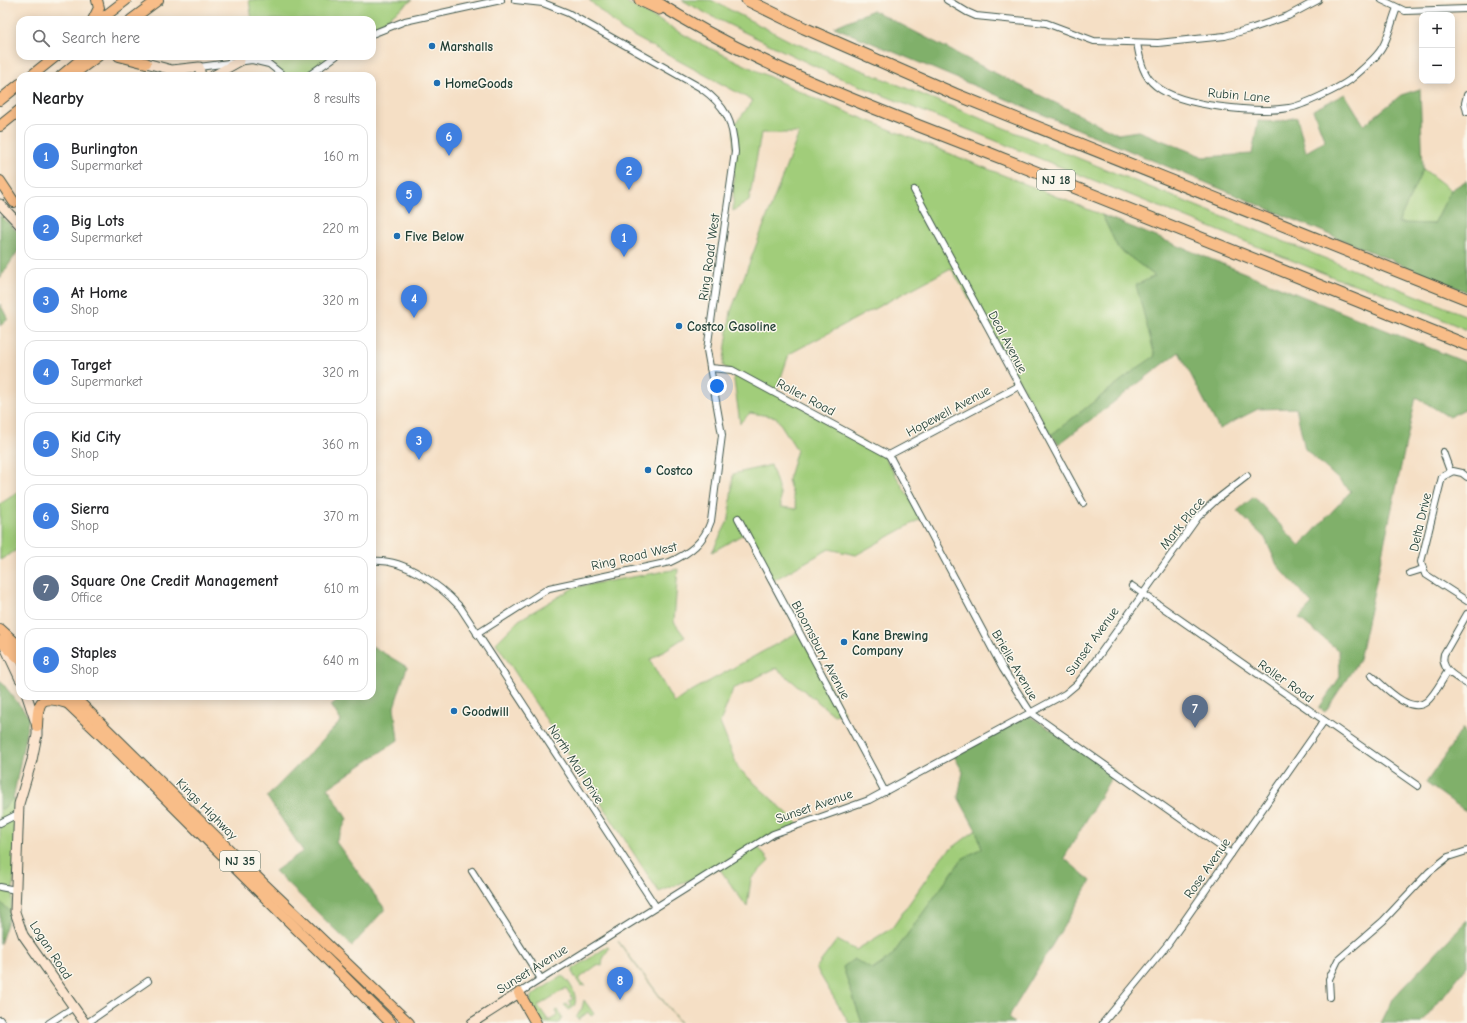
<!DOCTYPE html>
<html lang="en">
<head>
<meta charset="utf-8">
<style>
	body { margin:0; font-family:"Comic Neue",sans-serif; background:#f6f6f6; color:#202124 }
	.controls { position:absolute; right:12px; top:12px; display:grid; overflow:hidden; border-radius:8px; box-shadow:0 2px 10px #0003 }
	.controls button { width:36px; height:36px; display:grid; place-items:center; padding:0; border:0; border-bottom:1px solid #e0e0e0; background:#fff; color:#202124; font:20px sans-serif }
	.you { position:absolute; left:717px; top:386px; width:14px; height:14px; margin:-10px; border:3px solid #fff; border-radius:50%; background:#1a73e8; box-shadow:0 0 0 6px #1a73e833 }
	.badge { display:grid; place-items:center; width:26px; height:26px; border-radius:50%; background:#0f766e; color:#fff; font-size:13px; font-weight:700 }
	.pin { position:absolute; translate:-50% -33px; filter:drop-shadow(0 1px 2px #0008) }
	.pin::after { content:''; position:absolute; top:21px; width:14px; height:12px; background:inherit; clip-path:polygon(0 0,100% 0,50% 100%) }
	.list { margin:0; padding:0; list-style:none }
	h2 { display:flex; justify-content:space-between; align-items:center; height:52px; margin:0; padding:0 16px; font-size:17px }
	h2 small { font-size:13px; font-weight:400; color:#757577 }
	.list li { display:grid; grid-template-columns:26px 1fr auto; gap:12px; align-items:center; box-sizing:border-box; height:64px; margin:0 8px 8px; padding:0 8px; border:1px solid #e0e0e0; border-radius:12px }
	.list b { display:block; font-size:15px; white-space:nowrap }
	.list p { margin:0; font-size:13px; white-space:nowrap; color:#757577 }
	.list em { font-size:13px; font-style:normal; color:#757577 }
	.icon { flex:none; width:22px; height:22px; fill:none; stroke:currentColor; stroke-width:2; stroke-linecap:round; stroke-linejoin:round }
	.map { position:relative; flex:none; width:1467px; height:1023px; overflow:hidden }
	.search { position:absolute; background:#fff; box-shadow:0 2px 10px #0003; left:16px; top:16px; width:360px; height:44px; display:flex; align-items:center; gap:10px; box-sizing:border-box; padding:0 14px; border-radius:12px; color:#757577; font-size:15px }
	.panel { position:absolute; background:#fff; box-shadow:0 2px 10px #0003; left:16px; top:72px; width:360px; height:628px; border-radius:12px }
	.map>svg:first-child { display:block }
	.green { fill:#a1cd7a; stroke:#608557 }
	.forest { fill:#80b06a; stroke:#50764f }
	.lines { fill:none; stroke-linecap:round; stroke-linejoin:round }
	.street-casing { stroke:#3f554a; stroke-width:8 }
	.secondary-casing { stroke:#3f554a; stroke-width:11 }
	.primary-casing { stroke:#3f554a; stroke-width:12 }
	.highway-casing { stroke:#3f554a; stroke-width:13 }
	.street { stroke:#fff; stroke-width:6 }
	.secondary { stroke:#fce5cf; stroke-width:9 }
	.primary { stroke:#f8bd88; stroke-width:10 }
	.highway { stroke:#f8bd88; stroke-width:11 }
	.poi-dot { fill:#1f6fb2; stroke:#fbf7ec; stroke-width:1.5 }
	.labels { text-anchor:middle; dominant-baseline:central; stroke-width:3; stroke-linejoin:round; paint-order:stroke }
	.shield { fill:#fbf7ec; stroke:#61756b; stroke-width:1 }
	.shield-label { font-size:12px; font-weight:bold; fill:#1f3d34 }
	.poi-label { font-size:13px; font-weight:bold; fill:#1f3d34; stroke:#fbf7ec; text-anchor:start }
	.street-label { font-size:13px; fill:#1f3d34; stroke:#fbf7ec }
</style>
</head>
<body>
<div class="map">
<svg width="1467" height="1023" viewBox="0 0 1467 1023">
	<rect width="100%" height="100%" fill="#fbf7ec"/>
	<filter id="ink" filterUnits="userSpaceOnUse"><feTurbulence type="fractalNoise" baseFrequency=".025" numOctaves="2"/><feDisplacementMap in="SourceGraphic" scale="8" xChannelSelector="R" yChannelSelector="G"/><feConvolveMatrix kernelMatrix="1 2 1 2 8 2 1 2 1" color-interpolation-filters="sRGB"/></filter>
	<filter id="wash" filterUnits="userSpaceOnUse"><feTurbulence type="fractalNoise" baseFrequency=".012" numOctaves="4" result="noise"/><feDisplacementMap in="SourceGraphic" scale="16" xChannelSelector="R" yChannelSelector="G"/><feGaussianBlur stdDeviation="0.9" result="paint"/><feColorMatrix in="noise" values="0 0 0 0 0 0 0 0 0 0 0 0 0 0 0 0 0 1.4 0 .05"/><feComposite in="paint" operator="in"/></filter>
	<g filter="url(#wash)">
		<rect width="100%" height="100%" fill="#f5dfc5"/>
		<g class="green">
			<polygon points="249,0 412,0 372,30 372,20 252,20"/>
			<polygon points="589,0 623,0 697,42 822,102 1102,215 1118,248 1155,276 1148,325 1155,357 1136,369 1051,435 951,268 789,354 776,392 882,453 922,518 856,555 829,549 772,581 747,532 712,552 729,519 733,474 771,465 780,493 781,507 797,509 788,480 797,450 776,417 750,413 740,423 733,373 723,366 731,311 799,133 761,133 749,201 733,211 734,131 735,124 753,101 622,30"/>
			<polygon points="682,0 711,0 790,41 1467,316 1467,330 1377,291 1338,279 833,75 711,16"/>
			<polygon points="275,56 336,56 309,76 283,76 272,65"/>
			<polygon points="1423,169 1451,190 1434,224 1398,223"/>
			<polygon points="20,491 20,548 0,560 0,504"/>
			<polygon points="678,569 674,622 685,637 650,660 674,703 688,693 800,631 844,713 834,715 776,668 733,689 720,723 738,768 799,824 756,844 769,861 751,879 747,907 719,868 659,892 496,643 519,620 575,587"/>
			<polygon points="13,799 20,802 11,912 0,902 0,808 3,809"/>
			<polygon points="976,830 982,848 962,859 891,957 872,970 854,959 843,967 862,1023 849,1023 816,968 837,940 856,950 892,928 943,855"/>
			<polygon points="618,941 680,1023 628,955"/>
			<polygon points="607,947 609,948 603,959 602,966 597,965 580,978 580,981 585,985 581,986 573,974 573,969"/>
			<path d="M562,976C571,981 583,1005 569,1010L564,1005L566,1004L569,1007L572,1005L569,1001L573,999L566,988L538,1006L549,1021L558,1015L556,1011L558,1010L562,1017L559,1023H541L530,1005L531,996Z"/>
			<polygon points="584,1000 594,1014 591,1016 588,1012 578,1020 576,1018 582,1008"/>
		</g>
		<g class="forest">
			<polygon points="873,10 981,66 1118,134 1138,131 1204,157 1252,154 1258,121 1277,122 1297,117 1306,152 1325,141 1313,110 1345,94 1364,125 1401,95 1420,89 1423,169 1398,223 1434,224 1451,190 1467,180 1467,292 834,27"/>
			<polygon points="0,215 20,234 20,248 0,278"/>
			<polygon points="1102,215 1467,363 1467,410 1465,409 1449,417 1416,397 1359,660 1325,712 1319,708 1340,677 1339,651 1299,618 1312,604 1277,565 1265,538 1237,511 1254,497 1300,546 1351,491 1305,449 1296,408 1258,409 1219,429 1179,352 1059,444 1051,435 1136,369 1155,356 1136,285 1155,276 1118,248"/>
			<polygon points="0,304 8,319 0,326"/>
			<polygon points="372,646 407,667 394,707 398,740 328,788 347,819 336,842 385,909 352,946 275,871 303,851 267,797 341,721 331,705 343,696 372,696"/>
			<polygon points="0,680 29,717 13,799 3,809 0,808"/>
			<polygon points="1028,715 1115,771 1064,858 1091,881 1008,1018 1014,1023 862,1023 843,967 854,959 873,970 891,957 962,859 982,848 976,830 958,797 963,772 954,756"/>
			<polygon points="1463,728 1467,737 1467,812 1426,783"/>
			<polygon points="0,902 11,912 0,944"/>
			<polygon points="1467,920 1467,966 1422,1023 1381,1023 1394,997"/>
		</g>
	</g>
	<g filter="url(#ink)">
		<g class="lines">
			<defs>
				<g id="street">
					<polyline points="947,0 967,12 976,16 1046,23 1094,41 1158,43 1225,36 1253,28 1288,16 1318,0"/>
					<polyline points="1382,0 1405,11 1467,9"/>
					<polyline points="372,34 405,21 501,0"/>
					<path d="M1137,43C1140,59 1142,75 1156,86C1181,107 1258,113 1289,108C1302,106 1339,88 1350,80C1360,71 1375,60 1382,48C1389,36 1392,20 1397,8"/>
					<polyline points="199,67 252,60 269,64 284,76"/>
					<polyline points="308,76 336,56"/>
					<polyline points="1467,95 1465,103 1467,112"/>
					<polyline points="914,190 1083,503"/>
					<polyline points="710,368 732,370 889,455"/>
					<polyline points="1443,452 1450,471"/>
					<polyline points="889,455 1003,669 1031,713 1231,854"/>
					<polyline points="889,455 1019,386"/>
					<polyline points="1467,477 1462,473 1453,471 1442,477 1421,562 1425,574 1467,601"/>
					<polyline points="738,518 885,792"/>
					<path d="M372,561C404,558 440,585 460,607L656,907"/>
					<polyline points="1410,573 1423,569"/>
					<polyline points="1132,586 1418,786"/>
					<path d="M1467,614L1444,654C1440,670 1456,677 1467,684"/>
					<path d="M477,634L549,588L670,562C690,553 704,542 711,521L722,435L707,350L735,152C733,121 726,106 701,88L568,13L543,3L515,0"/>
					<path d="M1371,675C1383,685 1409,715 1426,702C1435,695 1442,680 1448,671"/>
					<polyline points="0,823 18,814"/>
					<polyline points="472,871 541,979"/>
					<polyline points="0,887 16,890"/>
					<polyline points="519,993 773,834 869,800 1065,694 1077,684 1095,661 1198,517 1216,500 1247,476"/>
					<polyline points="1330,997 1329,979 1338,960 1383,921 1429,872 1448,857 1467,851"/>
					<polyline points="0,1020 2,1023"/>
					<polyline points="49,1023 74,1007"/>
					<polyline points="87,1023 148,981"/>
					<polyline points="1103,1023 1168,944 1324,721"/>
				</g>
				<g id="secondary">
					<polyline points="146,63 172,70 199,67 201,76"/>
					<polyline points="213,76 240,61"/>
					<polyline points="0,204 20,225"/>
					<polyline points="5,647 20,679"/>
					<polyline points="27,696 37,726 37,735 32,760 19,804 15,912 23,935 85,1023"/>
					<polyline points="472,1023 519,993"/>
				</g>
				<g id="primary">
					<polyline points="93,20 99,8 97,0"/>
					<polyline points="100,20 126,0"/>
					<polyline points="131,20 158,0"/>
					<polyline points="119,56 146,63"/>
					<polyline points="31,76 56,56"/>
					<polyline points="61,76 85,56"/>
					<polyline points="71,76 98,56"/>
					<polyline points="0,100 20,84"/>
					<polyline points="0,126 20,110"/>
					<polyline points="0,181 14,202"/>
					<polyline points="0,629 20,647"/>
					<polyline points="0,641 20,659"/>
					<polyline points="60,696 122,755 391,1023"/>
					<polyline points="73,696 264,884 409,1023"/>
					<path d="M37,726C38,699 41,695 67,703"/>
					<polyline points="519,993 536,1023"/>
				</g>
				<g id="highway">
					<polyline points="640,0 659,9"/>
					<path d="M653,0C760,69 883,111 1001,158C1156,220 1312,282 1467,345"/>
					<polyline points="747,0 804,28 955,94 1467,299"/>
				</g>
			</defs>
			<use href="#street" class="street-casing"/>
			<use href="#secondary" class="secondary-casing"/>
			<use href="#primary" class="primary-casing"/>
			<use href="#highway" class="highway-casing"/>
			<use href="#street" class="street"/>
			<use href="#secondary" class="secondary"/>
			<use href="#primary" class="primary"/>
			<use href="#highway" class="highway"/>
		</g>
	</g>
	<g class="poi-dot">
		<circle cx="432" cy="46" r="4"/>
		<circle cx="437" cy="83" r="4"/>
		<circle cx="397" cy="236" r="4"/>
		<circle cx="679" cy="326" r="4"/>
		<circle cx="648" cy="470" r="4"/>
		<circle cx="844" cy="642" r="4"/>
		<circle cx="454" cy="711" r="4"/>
	</g>
	<g class="labels">
		<g class="shield">
			<rect x="1037" y="170" width="38" height="20" rx="3"/>
			<rect x="220" y="851" width="40" height="20" rx="3"/>
		</g>
		<g class="shield-label">
			<text x="1056" y="180">NJ 18</text>
			<text x="240" y="861">NJ 35</text>
		</g>
		<g class="poi-label">
			<text x="440" y="46">Marshalls</text>
			<text x="445" y="83">HomeGoods</text>
			<text x="405" y="236">Five Below</text>
			<text x="687" y="326">Costco Gasoline</text>
			<text x="656" y="470">Costco</text>
			<text x="852" y="635">Kane Brewing<tspan x="852" dy="15">Company</tspan></text>
			<text x="462" y="711">Goodwill</text>
		</g>
		<g class="street-label">
			<text transform="translate(1239 95) rotate(5)">Rubin Lane</text>
			<text transform="translate(709 257) rotate(-82)">Ring Road West</text>
			<text transform="translate(1008 342) rotate(62)">Deal Avenue</text>
			<text transform="translate(806 397) rotate(28)">Roller Road</text>
			<text transform="translate(948 411) rotate(-28)">Hopewell Avenue</text>
			<text transform="translate(1420 522) rotate(-77)">Delta Drive</text>
			<text transform="translate(1182 523) rotate(-51)">Mark Place</text>
			<text transform="translate(634 556) rotate(-13)">Ring Road West</text>
			<text transform="translate(1092 641) rotate(-54)">Sunset Avenue</text>
			<text transform="translate(821 650) rotate(62)">Bloomsbury Avenue</text>
			<text transform="translate(1015 665) rotate(60)">Brielle Avenue</text>
			<text transform="translate(1286 681) rotate(35)">Roller Road</text>
			<text transform="translate(576 764) rotate(57)">North Mall Drive</text>
			<text transform="translate(814 806) rotate(-19)">Sunset Avenue</text>
			<text transform="translate(207 809) rotate(45)">Kings Highway</text>
			<text transform="translate(1207 868) rotate(-55)">Rose Avenue</text>
			<text transform="translate(51 950) rotate(57)">Logan Road</text>
			<text transform="translate(532 969) rotate(-32)">Sunset Avenue</text>
		</g>
	</g>
</svg>
<div class="controls">
<button>+</button>
<button>−</button>
</div>
<div class="you"></div>
<div class="pin badge" style="left:624px;top:257px;background:#3f7fe0">1</div>
<div class="pin badge" style="left:629px;top:190px;background:#3f7fe0">2</div>
<div class="pin badge" style="left:419px;top:460px;background:#3f7fe0">3</div>
<div class="pin badge" style="left:414px;top:318px;background:#3f7fe0">4</div>
<div class="pin badge" style="left:409px;top:214px;background:#3f7fe0">5</div>
<div class="pin badge" style="left:449px;top:156px;background:#3f7fe0">6</div>
<div class="pin badge" style="left:1195px;top:728px;background:#5c6f8a">7</div>
<div class="pin badge" style="left:620px;top:1000px;background:#3f7fe0">8</div>
<div class="search"><svg class="icon" aria-label="search" viewBox="0 0 24 24"><circle cx="10" cy="10" r="6"/><path d="M15 15l6 6"/></svg>Search here</div>
<section class="panel">
<h2>Nearby<small>8 results</small></h2>
<ul class="list">
<li><span class="badge" style="background:#3f7fe0">1</span><div><b>Burlington</b><p>Supermarket</p></div><em>160 m</em></li>
<li><span class="badge" style="background:#3f7fe0">2</span><div><b>Big Lots</b><p>Supermarket</p></div><em>220 m</em></li>
<li><span class="badge" style="background:#3f7fe0">3</span><div><b>At Home</b><p>Shop</p></div><em>320 m</em></li>
<li><span class="badge" style="background:#3f7fe0">4</span><div><b>Target</b><p>Supermarket</p></div><em>320 m</em></li>
<li><span class="badge" style="background:#3f7fe0">5</span><div><b>Kid City</b><p>Shop</p></div><em>360 m</em></li>
<li><span class="badge" style="background:#3f7fe0">6</span><div><b>Sierra</b><p>Shop</p></div><em>370 m</em></li>
<li><span class="badge" style="background:#5c6f8a">7</span><div><b>Square One Credit Management</b><p>Office</p></div><em>610 m</em></li>
<li><span class="badge" style="background:#3f7fe0">8</span><div><b>Staples</b><p>Shop</p></div><em>640 m</em></li>
</ul>
</section>
</div>
</body>
</html>
